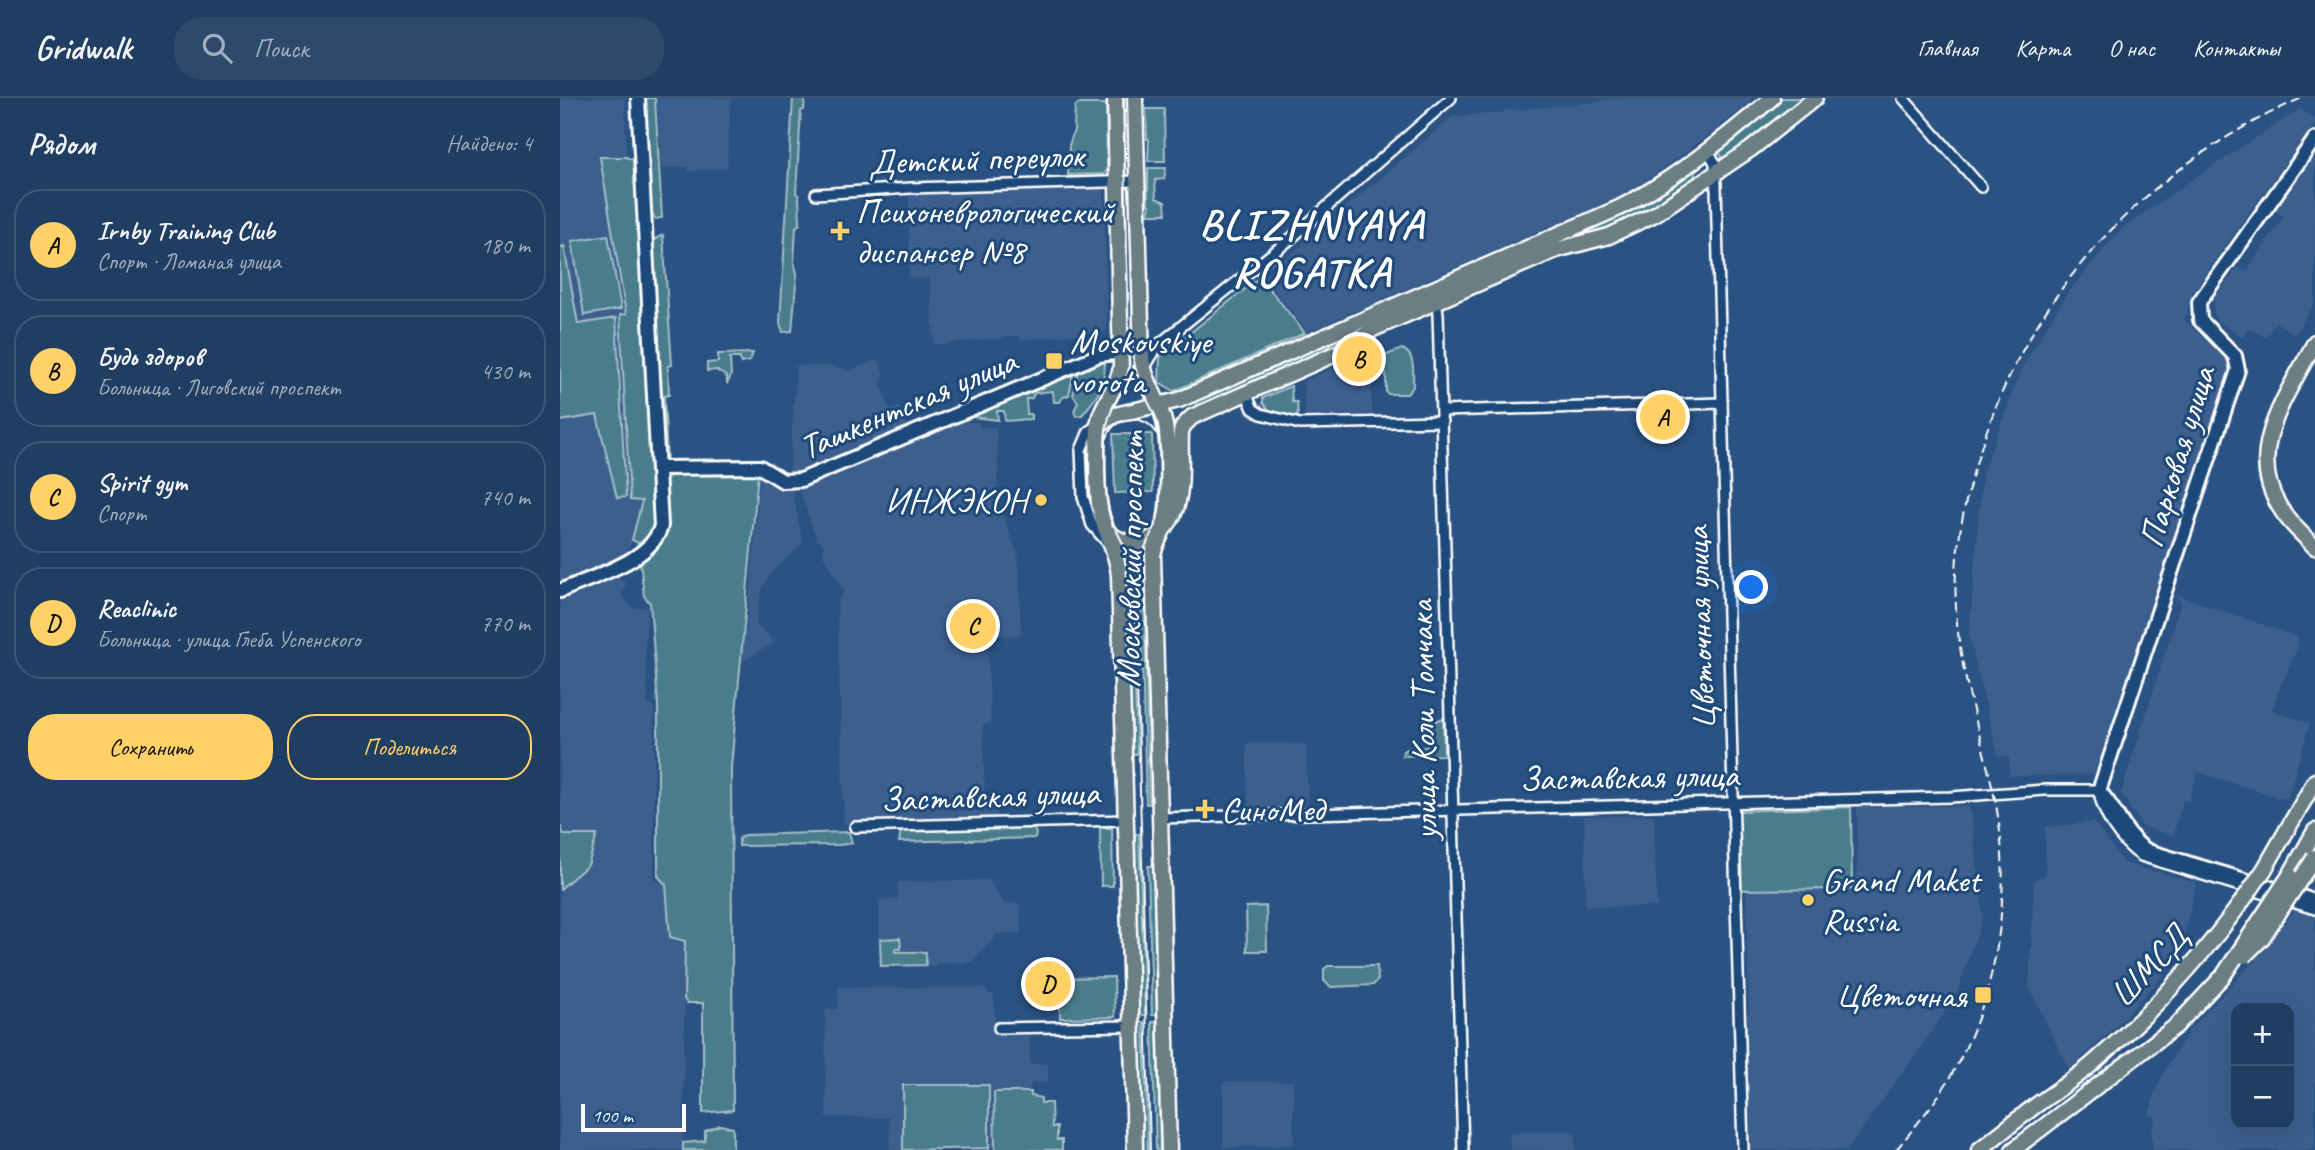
<!DOCTYPE html>
<html lang="ru">
<head>
<meta charset="utf-8">
<style>
	body { margin:0; font-family:Caveat,sans-serif; background:#2d496b; color:#f1f3f6 }
	.controls { position:absolute; right:21px; bottom:21px; display:grid; overflow:hidden; border-radius:14px; box-shadow:0 7px 28px #0002 }
	.controls button { width:63px; height:63px; display:grid; place-items:center; padding:0; border:0; border-bottom:2px solid #3d5777; background:#203e62; color:#f1f3f6; font:35px sans-serif }
	.scale { position:absolute; left:21px; bottom:18px; width:105px; box-sizing:border-box; padding-left:7px; border:4px solid #fff; border-top:0; font-size:19px; line-height:24px; white-space:nowrap; color:#fff; -webkit-text-stroke:5px #1f4a7a; paint-order:stroke }
	.you { position:absolute; left:1192px; top:490px; width:24px; height:24px; margin:-18px; border:5px solid #fff; border-radius:50%; background:#1a73e8; box-shadow:0 0 0 10px #1a73e833 }
	.badge { display:grid; place-items:center; width:46px; height:46px; border-radius:50%; background:#ffd166; color:#111; font-size:23px; font-weight:700 }
	.pin { position:absolute; translate:-50% -50%; border:4px solid #fff; box-shadow:0 2px 7px #0006 }
	.list { margin:0; padding:0; list-style:none }
	h2 { display:flex; justify-content:space-between; align-items:center; height:91px; margin:0; padding:0 28px; font-size:30px }
	h2 small { font-size:23px; font-weight:400; color:#a2aebe }
	.list li { display:grid; grid-template-columns:46px 1fr auto; gap:21px; align-items:center; box-sizing:border-box; height:112px; margin:0 14px 14px; padding:0 14px; border:2px solid #3d5777; border-radius:28px }
	.list b { display:block; font-size:26px; white-space:nowrap }
	.list p { margin:0; font-size:23px; white-space:nowrap; color:#a2aebe }
	.list em { font-size:23px; font-style:normal; color:#a2aebe }
	.actions { display:flex; gap:14px; padding:21px 28px }
	.actions a { flex:1; padding:16px 0; border:2px solid #ffd166; border-radius:28px; text-align:center; font-size:24px; color:#ffd166 }
	.actions .main { background:#ffd166; color:#111 }
	.icon { flex:none; width:38px; height:38px; fill:none; stroke:currentColor; stroke-width:2; stroke-linecap:round; stroke-linejoin:round }
	.map { position:relative; flex:none; width:1755px; height:1052px; overflow:hidden }
	header { display:flex; align-items:center; gap:42px; box-sizing:border-box; height:98px; padding:0 35px; background:#203e62; border-bottom:2px solid #3d5777 }
	header strong { font-size:33px }
	nav { display:flex; gap:38px; margin-inline-start:auto; font-size:24px }
	.search { width:490px; height:63px; background:#2d496b; display:flex; align-items:center; gap:18px; box-sizing:border-box; padding:0 24px; border-radius:28px; color:#a2aebe; font-size:26px }
	main { display:flex }
	aside { flex:1; background:#203e62 }
	.map>svg:first-child { display:block }
	.built { fill:#3c5f8e; fill-rule:evenodd }
	.green { fill:#497d8c; stroke:#a4bec6; stroke-width:2 }
	.lines { fill:none; stroke-linecap:round; stroke-linejoin:round }
	.street-casing { stroke:#fff; stroke-width:14 }
	.secondary-casing { stroke:#fff; stroke-width:18 }
	.primary-casing { stroke:#fff; stroke-width:19 }
	.street { stroke:#1f4a7a; stroke-width:9 }
	.secondary { stroke:#1f4a7a; stroke-width:12 }
	.primary { stroke:#6b7e84; stroke-width:14 }
	.tram { stroke:#fff; stroke-width:2 }
	.rail { stroke:#fff; stroke-width:2; stroke-dasharray:10 5; stroke-linecap:butt }
	.primary-bridge-casing { stroke:#fff; stroke-width:19; stroke-linecap:butt }
	.primary-bridge { stroke:#6b7e84; stroke-width:14 }
	.poi-dot { fill:#ffd166; stroke:#1f4a7a; stroke-width:2.5 }
	.labels { text-anchor:middle; dominant-baseline:central; stroke-width:6; stroke-linejoin:round; paint-order:stroke }
	.street-label { font-size:35px; fill:#fff; stroke:#1f4a7a }
	.poi-label { font-size:35px; fill:#fff; stroke:#1f4a7a; text-anchor:start }
	.district-label { font-size:42px; font-weight:bold; letter-spacing:2px; fill:#fff; stroke:#1f4a7a }
</style>
</head>
<body>
<header>
<strong>Gridwalk</strong>
<div class="search"><svg class="icon" aria-label="search" viewBox="0 0 24 24"><circle cx="10" cy="10" r="6"/><path d="M15 15l6 6"/></svg>Поиск</div>
<nav><a>Главная</a><a>Карта</a><a>О нас</a><a>Контакты</a></nav>
</header>
<main>
<aside>
<h2>Рядом<small>Найдено: 4</small></h2>
<ul class="list">
<li><span class="badge">A</span><div><b>Irnby Training Club</b><p>Спорт · Ломаная улица</p></div><em>180 m</em></li>
<li><span class="badge">B</span><div><b>Будь здоров</b><p>Больница · Лиговский проспект</p></div><em>430 m</em></li>
<li><span class="badge">C</span><div><b>Spirit gym</b><p>Спорт</p></div><em>740 m</em></li>
<li><span class="badge">D</span><div><b>Reaclinic</b><p>Больница · улица Глеба Успенского</p></div><em>770 m</em></li>
</ul>
<div class="actions"><a class="main">Сохранить</a><a>Поделиться</a></div>
</aside>
<div class="map">
<svg width="1755" height="1052" viewBox="0 0 1755 1052">
	<rect width="100%" height="100%" fill="#2a5282"/>
	<filter id="ink" filterUnits="userSpaceOnUse"><feTurbulence type="fractalNoise" baseFrequency=".0143" numOctaves="2"/><feDisplacementMap in="SourceGraphic" scale="14" xChannelSelector="R" yChannelSelector="G"/><feConvolveMatrix kernelMatrix="1 2 1 2 8 2 1 2 1" color-interpolation-filters="sRGB"/></filter>
	<g filter="url(#ink)">
		<g class="built">
			<polygon points="0,0 65,0 66,59 40,59 66,216 60,217 70,402 83,402 79,421 67,456 0,487"/>
			<polygon points="97,0 171,0 167,70 128,73 128,69 101,70"/>
			<polygon points="1055,0 1193,0 1156,32 1071,94 747,234 704,179 893,18 942,15 943,13 1028,5"/>
			<polygon points="1740,11 1755,21 1755,26 1682,124 1632,195 1627,216 1623,221 1672,267 1534,676 1449,678 1449,659 1438,658 1409,538 1422,376 1462,269 1506,197 1560,132 1627,85"/>
			<polygon points="1755,57 1755,204 1735,237 1716,224 1706,240 1689,230 1683,239 1655,221 1653,210 1654,201 1678,169 1687,174 1691,169 1690,167 1724,119 1715,112"/>
			<polygon points="544,88 547,233 461,242 459,238 374,247 370,180 349,180 349,94"/>
			<polygon points="811,253 812,316 745,318 744,283"/>
			<polygon points="318,261 325,279 320,283 330,312 339,309 350,333 233,379 229,378 236,268 274,268 289,273"/>
			<polygon points="397,324 418,324 420,329 436,329 438,370 437,402 459,460 461,537 427,539 431,626 423,627 425,707 437,707 437,719 284,726 277,505 285,493 263,457 264,448 261,443 258,443 252,430 239,390"/>
			<polygon points="200,380 210,387 232,391 243,446 215,471 202,490 196,526 214,544 181,565 189,506"/>
			<polygon points="56,477 66,486 61,497 73,510 88,509 85,546 88,607 94,608 94,782 106,787 110,838 125,843 123,1052 0,1052 0,502"/>
			<polygon points="1614,496 1738,539 1738,548 1721,587 1712,613 1750,625 1727,702 1638,674 1629,703 1623,702 1613,738 1582,728 1561,695 1621,504"/>
			<polygon points="686,645 746,646 748,708 688,710"/>
			<polygon points="1410,708 1423,819 1397,895 1378,925 1287,1052 1188,1052 1184,916 1189,916 1186,793 1297,790 1297,709"/>
			<polygon points="1094,717 1097,809 1026,808 1024,718"/>
			<polygon points="1534,724 1564,765 1637,785 1623,839 1627,840 1616,864 1558,926 1509,972 1469,889 1474,782 1485,777 1485,729"/>
			<polygon points="429,782 445,806 460,805 461,835 435,836 435,840 412,864 377,865 377,868 319,869 319,802 338,801 338,784"/>
			<path d="M1735,812L1755,818V1052H1593L1591,1036L1596,1019L1589,1017L1596,990L1604,974L1630,931L1695,862ZM1729,910V1026H1676V910Z"/>
			<polygon points="278,889 426,890 427,895 434,896 436,937 470,937 470,966 488,966 488,984 471,985 470,994 433,994 434,1052 330,1052 329,1019 266,1019 265,912 278,911"/>
			<polygon points="733,983 734,1047 663,1050 663,984"/>
			<polygon points="1015,1033 1016,1052 950,1052 949,1035"/>
		</g>
		<g class="green">
			<polygon points="82,0 95,0 102,120 95,121 89,108"/>
			<polygon points="233,0 245,0 244,12 241,13 236,95 239,98 240,126 236,129 234,164 237,175 232,233 223,234 220,225"/>
			<polygon points="1222,0 1246,0 1221,21 1163,61 1158,52"/>
			<polygon points="518,6 546,6 547,72 544,76 508,77 509,48 514,32 515,9"/>
			<polygon points="586,11 604,11 605,63 588,63 589,41 587,41"/>
			<path d="M40,59H66L74,62L95,403C95,422 95,433 80,446L72,442L82,403L70,402L60,217L66,216Z"/>
			<polygon points="1136,68 1134,81 1093,111 1048,132 1010,140 886,194 1087,103"/>
			<polygon points="588,70 606,70 604,81 595,82 596,100 605,104 606,116 588,116 590,107 588,106"/>
			<polygon points="48,137 61,211 24,217 12,143"/>
			<polygon points="103,137 112,267 108,268 109,297 104,298 107,362 103,359 91,155 93,142"/>
			<polygon points="4,148 18,226 56,220 66,399 57,400 37,317 0,323 0,149"/>
			<polygon points="700,179 745,235 614,293 599,284 600,259"/>
			<polygon points="857,204 783,248 638,311 634,302"/>
			<path d="M842,251C856,256 853,275 853,289L847,296H828L826,294V275L822,274L824,258Z"/>
			<polygon points="193,255 190,263 181,265 180,260 170,260 171,278 167,286 167,279 156,272 147,273 147,265 158,264 158,256"/>
			<path d="M541,262H545C545,288 539,297 522,317L516,318L514,313L518,304L513,297L518,272Z"/>
			<polygon points="514,273 509,297 503,299 500,304 494,304 493,293 475,295 471,301 466,301 467,316 471,316 471,321 445,323 444,313 437,313 438,322 414,319 414,316"/>
			<path d="M731,288L732,304H737L738,318C722,318 713,319 703,305V300Z"/>
			<polygon points="553,336 592,336 593,394 555,395"/>
			<path d="M198,375L171,669L173,1012L143,1015V905H127L124,901L125,843L110,839L106,787L98,778V606L90,505L84,498L80,462C107,432 108,420 106,382L111,376Z"/>
			<polygon points="568,482 572,482 577,656 572,656"/>
			<polygon points="580,482 584,482 589,706 586,706"/>
			<polygon points="883,620 884,657 842,658 843,653 850,650 867,649 869,626"/>
			<polygon points="1291,709 1292,791 1181,792 1179,713"/>
			<polygon points="0,727 4,737 37,737 28,767 0,791"/>
			<polygon points="472,729 476,735 475,740 339,744 341,732"/>
			<polygon points="540,730 552,730 553,788 541,788"/>
			<polygon points="289,734 292,745 280,747 179,748 179,741 184,737"/>
			<polygon points="575,736 579,736 585,917 579,917"/>
			<polygon points="588,768 593,768 597,917 592,917"/>
			<polygon points="706,808 707,853 687,853 686,809"/>
			<polygon points="340,840 341,851 335,851 335,854 366,854 366,867 321,868 320,841"/>
			<polygon points="768,868 817,868 818,882 813,887 771,889 764,883 764,871"/>
			<polygon points="554,879 555,919 500,920 499,880"/>
			<polygon points="580,924 584,924 588,1052 583,1052"/>
			<polygon points="592,924 597,924 600,1052 596,1052"/>
			<polygon points="343,987 429,987 429,1050 343,1052"/>
			<polygon points="434,994 471,994 471,998 481,1000 481,1005 491,1005 492,1029 497,1029 497,1042 502,1042 502,1052 435,1052"/>
			<polygon points="160,1027 173,1030 173,1052 123,1052 123,1045 145,1043 145,1033"/>
		</g>
		<g class="lines">
			<defs>
				<g id="street">
					<polyline points="1343,0 1421,89"/>
					<polyline points="1147,51 1155,65 1156,89 1183,1052"/>
					<polyline points="256,96 351,90 578,83"/>
					<polyline points="876,200 878,216 903,1052"/>
					<polyline points="584,271 598,247 728,143 891,0"/>
					<polyline points="686,295 693,311 701,316 740,326 882,323"/>
					<polyline points="882,313 1162,305"/>
					<polyline points="538,327 529,333 521,352 523,399 532,427 547,444"/>
					<path d="M600,720L1391,699L1485,692H1534L1539,693C1542,717 1561,744 1581,758L1755,811"/>
					<polyline points="295,729 565,722"/>
					<polyline points="439,930 571,928"/>
				</g>
				<g id="secondary">
					<path d="M1755,41L1639,204L1640,222L1675,258L1678,272L1539,693C1558,712 1564,739 1588,753L1755,803"/>
					<polyline points="99,370 200,369 223,383 241,382 539,257 561,254"/>
					<path d="M0,493C31,479 92,463 101,428L78,0"/>
				</g>
				<g id="primary">
					<path d="M555,0L561,269C558,291 539,308 538,329C537,352 536,395 541,416C546,438 558,456 559,478L575,1052"/>
					<path d="M575,0L582,262C585,284 599,301 604,323C609,344 610,407 604,427C602,438 595,446 593,457L609,1052"/>
					<path d="M1755,244C1729,295 1684,351 1719,408C1728,424 1742,436 1755,449"/>
					<path d="M538,327L555,317L619,302L1059,110C1111,84 1167,39 1212,0"/>
					<path d="M548,434C560,444 573,449 588,442C630,422 619,372 621,334L623,328L632,319L784,252L813,231L996,152L1049,138L1095,116L1191,51L1255,0"/>
					<polyline points="1704,772 1755,683"/>
					<polyline points="1730,777 1755,733"/>
					<polyline points="1419,1052 1471,1011"/>
					<polyline points="1453,1052 1616,928"/>
				</g>
			</defs>
			<use href="#street" class="street-casing"/>
			<use href="#secondary" class="secondary-casing"/>
			<use href="#primary" class="primary-casing"/>
			<use href="#street" class="street"/>
			<use href="#secondary" class="secondary"/>
			<use href="#primary" class="primary"/>
			<g class="tram">
				<path d="M564,0L569,273C566,292 552,305 548,323C543,339 545,394 549,411C553,435 572,453 574,478L590,1052"/>
				<path d="M573,268C575,289 591,303 597,323C602,339 600,387 600,405C599,431 578,452 578,478"/>
				<path d="M547,340C554,316 586,315 597,336"/>
			</g>
			<path class="rail" d="M1336,1052C1349,1036 1362,1020 1374,1004C1436,917 1456,800 1434,697C1421,636 1399,574 1396,510C1393,455 1404,400 1422,347C1473,189 1591,66 1742,0"/>
			<defs>
				<g id="primary-bridge">
					<polyline points="1684,858 1702,840 1755,759"/>
					<polyline points="1616,928 1663,878 1730,777"/>
					<path d="M1471,1011C1491,996 1512,983 1531,967C1598,910 1655,845 1704,772"/>
				</g>
			</defs>
			<use href="#primary-bridge" class="primary-bridge-casing"/>
			<use href="#primary-bridge" class="primary-bridge"/>
		</g>
	</g>
	<g class="poi-dot">
		<path d="M276.5 122.5h7v7h7v7h-7v7h-7v-7h-7v-7h7z"/>
		<rect x="485" y="254" width="18" height="18" rx="3.5"/>
		<circle cx="481" cy="402" r="7"/>
		<path d="M641.5 700.5h7v7h7v7h-7v7h-7v-7h-7v-7h7z"/>
		<circle cx="1248" cy="802" r="7"/>
		<rect x="1414" y="888" width="18" height="18" rx="3.5"/>
	</g>
	<g class="labels">
		<g class="street-label">
			<text transform="translate(416 61) rotate(-2)">Детский переулок</text>
			<text transform="translate(348 306) rotate(-23)">Ташкентская улица</text>
			<text transform="translate(1617 359) rotate(-73)">Парковая улица</text>
			<text transform="translate(570 461) rotate(-89)">Московский проспект</text>
			<text transform="translate(1140 530) rotate(-92)">Цветочная улица</text>
			<text transform="translate(863 622) rotate(-91)">улица Коли Томчака</text>
			<text transform="translate(1069 679) rotate(-1)">Заставская улица</text>
			<text transform="translate(430 698) rotate(-2)">Заставская улица</text>
			<text transform="translate(1589 868) rotate(-47)">ШМСД</text>
		</g>
		<g class="poi-label">
			<text x="296" y="113">Психоневрологический<tspan x="296" dy="40">диспансер №8</tspan></text>
			<text x="510" y="243">Moskovskiye<tspan x="510" dy="40">vorota</tspan></text>
			<text x="467" y="402" text-anchor="end">ИНЖЭКОН</text>
			<text x="661" y="711">СиноМед</text>
			<text x="1262" y="782">Grand Maket<tspan x="1262" dy="40">Russia</tspan></text>
			<text x="1407" y="897" text-anchor="end">Цветочная</text>
		</g>
		<g class="district-label">
			<text x="752" y="126">BLIZHNYAYA<tspan x="752" dy="48">ROGATKA</tspan></text>
		</g>
	</g>
</svg>
<div class="controls">
<button>+</button>
<button>−</button>
</div>
<div class="scale">100 m</div>
<div class="you"></div>
<div class="pin badge" style="left:1103px;top:319px">A</div>
<div class="pin badge" style="left:799px;top:261px">B</div>
<div class="pin badge" style="left:413px;top:528px">C</div>
<div class="pin badge" style="left:488px;top:886px">D</div>
</div>
</main>
</body>
</html>
